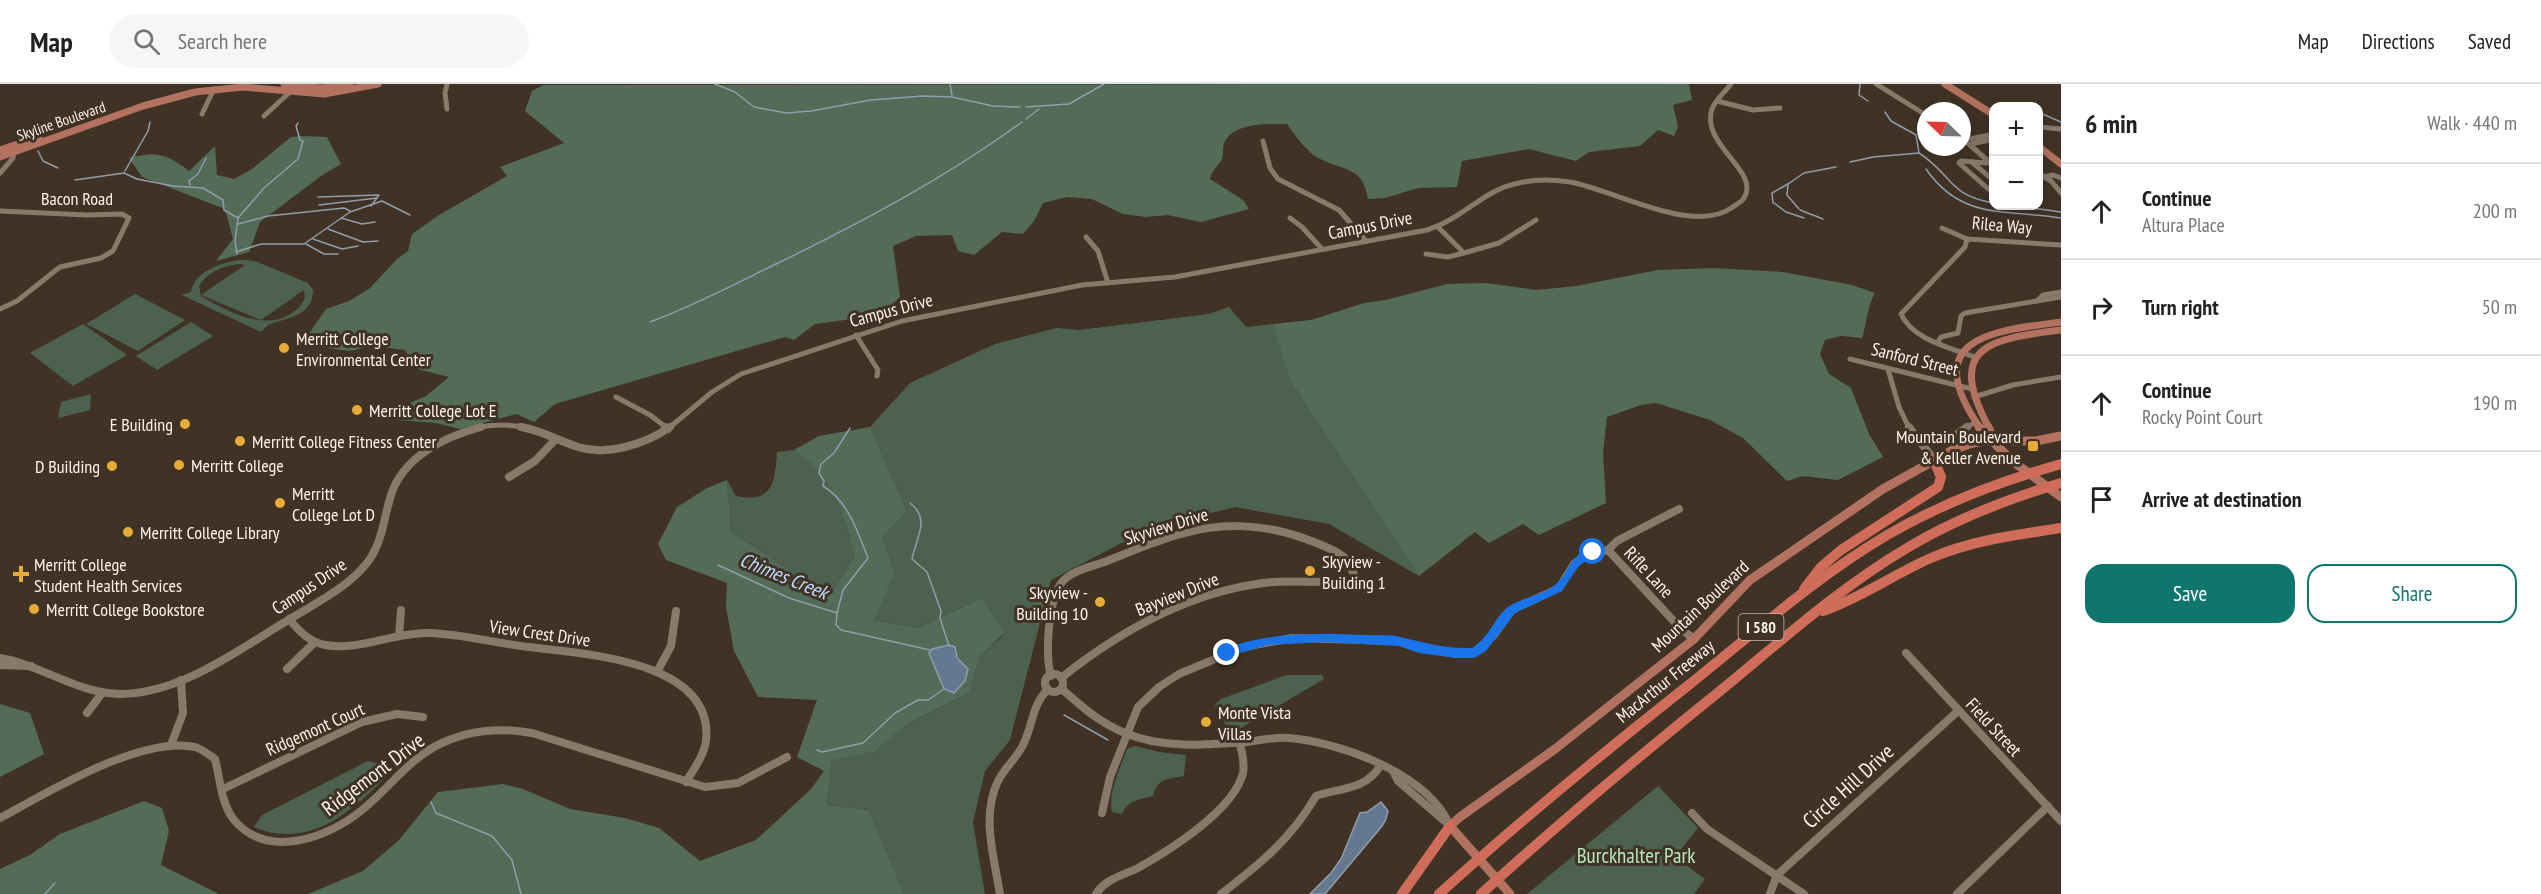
<!DOCTYPE html>
<html lang="en">
<head>
<meta charset="utf-8">
<style>
	body { margin:0; font-family:"PT Sans Narrow",sans-serif; background:#f6f6f6; color:#202124 }
	.controls { position:absolute; right:18px; top:18px; display:grid; overflow:hidden; border-radius:12px; box-shadow:0 3px 15px #0003 }
	.controls button { width:54px; height:54px; display:grid; place-items:center; padding:0; border:0; border-bottom:2px solid #e0e0e0; background:#fff; color:#202124; font:30px sans-serif }
	.compass { position:absolute; left:1917px; top:18px; width:54px; height:54px; border-radius:50%; background:#fff; box-shadow:0 3px 15px #0003; rotate:293deg }
	.stop { position:absolute; width:18px; height:18px; margin:-14px; border:4px solid #1a73e8; border-radius:50%; background:#fff }
	.stop.end { background:#1a73e8; border-color:#fff; box-shadow:0 2px 6px #0008 }
	.list { margin:0; padding:0; list-style:none }
	h2 { display:flex; justify-content:space-between; align-items:center; height:78px; margin:0; padding:0 24px; font-size:26px }
	h2 small { font-size:20px; font-weight:400; color:#757577 }
	.list li { display:grid; grid-template-columns:39px 1fr auto; gap:18px; align-items:center; box-sizing:border-box; height:96px; padding:0 24px; border-top:2px solid #e0e0e0 }
	.list b { display:block; font-size:22px; white-space:nowrap }
	.list p { margin:0; font-size:20px; white-space:nowrap; color:#757577 }
	.list em { font-size:20px; font-style:normal; color:#757577 }
	.actions { display:flex; gap:12px; padding:18px 24px }
	.actions a { flex:1; padding:14px 0; border:2px solid #0f766e; border-radius:18px; text-align:center; font-size:21px; color:#0f766e }
	.actions .main { background:#0f766e; color:#fff }
	.icon { flex:none; width:33px; height:33px; fill:none; stroke:currentColor; stroke-width:2; stroke-linecap:round; stroke-linejoin:round }
	.map { position:relative; flex:none; width:2061px; height:810px; overflow:hidden }
	header { display:flex; align-items:center; gap:36px; box-sizing:border-box; height:84px; padding:0 30px; background:#fff; border-bottom:2px solid #e0e0e0 }
	header strong { font-size:28px }
	nav { display:flex; gap:33px; margin-inline-start:auto; font-size:21px }
	.search { width:420px; height:54px; background:#f6f6f6; display:flex; align-items:center; gap:15px; box-sizing:border-box; padding:0 21px; border-radius:33px; color:#757577; font-size:22px }
	main { display:flex }
	aside { flex:1; background:#fff }
	.map>svg:first-child { display:block }
	.green { fill:#4d6150; fill-rule:evenodd }
	.forest { fill:#536b57 }
	.water { fill:#64788f; stroke:#919daa; stroke-width:1.5 }
	.lines { fill:none; stroke-linecap:round; stroke-linejoin:round }
	.stream { stroke:#919daa; stroke-width:1.5 }
	.minor-far1 { stroke:#89796a; stroke-width:5 }
	.minor { stroke:#89796a; stroke-width:8 }
	.major-far1 { stroke:#b37260; stroke-width:7 }
	.major { stroke:#b37260; stroke-width:9 }
	.highway { stroke:#cf6d5a; stroke-width:10 }
	.route { fill:#1a73e8 }
	.poi-dot { fill:#e7ac37; stroke:#403325; stroke-width:2 }
	.labels { text-anchor:middle; dominant-baseline:central; stroke-width:6; stroke-linejoin:round; paint-order:stroke }
	.far-street-label { font-size:15px; fill:#fbf2e9; stroke:#403325 }
	.shield { fill:#403325; stroke:#c3b9ae; stroke-width:1.5 }
	.shield-label { font-size:16px; font-weight:bold; fill:#fbf2e9 }
	.street-label { font-size:18px; fill:#fbf2e9; stroke:#403325 }
	.poi-label { font-size:18px; fill:#fbf2e9; stroke:#403325; text-anchor:start }
	.water-label { font-size:20px; font-style:italic; fill:#bcd9fc; stroke:#403325 }
	.near-street-label { font-size:21px; fill:#fbf2e9; stroke:#403325 }
	.near-park-label { font-size:21px; fill:#b6e6be; stroke:#403325 }
</style>
</head>
<body>
<header>
<strong>Map</strong>
<div class="search"><svg class="icon" aria-label="search" viewBox="0 0 24 24"><circle cx="10" cy="10" r="6"/><path d="M15 15l6 6"/></svg>Search here</div>
<nav><a>Map</a><a>Directions</a><a>Saved</a></nav>
</header>
<main>
<div class="map">
<svg width="2061" height="810" viewBox="0 0 2061 810">
	<rect width="100%" height="100%" fill="#403325"/>
	<g class="green">
		<path d="M243,176L255,177L308,199L313,206C313,235 282,233 267,242C265,244 263,246 261,248L182,211L191,208C194,187 224,177 243,176ZM241,180L245,181L201,211L261,236L304,206C306,214 303,220 296,226C267,250 229,228 201,212L199,202C207,188 224,181 241,180Z"/>
		<polygon points="135,210 185,236 138,267 86,240"/>
		<polygon points="1229,223 1246,243 1275,240 1291,298 1419,492 1329,440 1235,423 1148,445 1051,496 1010,656 985,687 973,738 985,810 904,810 869,726 827,721 832,675 874,668 910,638 969,609 980,572 1004,550 982,514 918,544 872,537 895,489 883,453 907,427 870,343 910,299 995,260 1057,244 1079,246 1209,230"/>
		<polygon points="191,238 213,252 157,286 136,272"/>
		<polygon points="83,240 127,271 73,302 30,269"/>
		<polygon points="91,310 90,326 58,334 61,318"/>
		<path d="M794,366C834,394 843,428 855,472L829,512L731,448L727,396L736,412C773,420 775,398 777,368Z"/>
		<polygon points="1286,591 1322,591 1324,595 1239,645 1229,647 1215,621 1221,615"/>
		<path d="M1135,662L1159,668L1186,671L1184,692C1169,695 1157,694 1153,712C1138,716 1129,715 1122,730L1112,728C1108,708 1120,685 1127,665Z"/>
		<path d="M368,677L392,682L395,684C357,722 313,768 254,743L262,731Z"/>
		<polygon points="1658,702 1698,744 1675,773 1705,795 1694,810 1527,810"/>
	</g>
	<g class="forest">
		<path d="M1689,0L1692,16L1673,21L1678,43L1674,52L1658,46L1640,62L1589,68L1576,77L1529,65L1462,77L1457,103L1418,104L1385,114L1368,115C1363,82 1344,87 1320,75C1306,68 1296,52 1287,40C1268,40 1236,38 1225,57C1222,62 1224,69 1222,75C1218,83 1212,85 1210,95L1243,116L1249,125L1201,138L1167,131L1146,133L1123,130L1092,115L1067,113L1043,119L1034,137L1023,150L1002,148L974,171L958,167L952,151L916,152L893,162L900,213L881,231L815,240L794,256L785,253L555,320L534,338L517,330L460,345L436,339L397,336L394,326L426,312L449,293L417,285L405,266L372,262L350,267L312,262L310,248L326,225L349,217L370,204L397,175L408,167L412,150L439,131L507,92L500,83L564,59L525,27L532,7L543,1Z"/>
		<path d="M303,52L327,53L341,80L321,92L260,138L249,168L216,177L233,155L225,125L142,93L129,74C157,67 167,70 189,87L215,62L217,91L234,95L252,85L291,53Z"/>
		<path d="M1714,184L1783,188L1852,201L1875,209C1867,223 1867,239 1862,254L1841,252L1825,256L1820,270L1829,290L1851,304L1869,350L1883,373L1838,396L1802,392L1787,397L1743,354L1710,336L1656,319L1641,321L1607,333L1603,369L1606,419L1539,451L1523,440L1489,459L1475,448L1419,492L1291,298L1273,240L1311,236L1364,219L1386,216L1447,200L1486,199L1536,206L1576,202L1658,186Z"/>
		<path d="M870,343L907,427L883,453L895,489L873,537L918,544L982,514L1004,549L980,572L969,609L910,638L874,668L832,676L827,721L869,726L904,810H308L363,787L399,756L438,708L503,700L523,705L570,725L625,734L659,744L700,777L756,756L811,705L824,687L797,673L817,616L758,613L734,567L726,523L727,499L666,476L658,460L677,423L707,404L727,396L731,448L829,512L855,472C843,428 834,394 794,366L819,352Z"/>
		<polygon points="0,620 30,629 44,670 0,693"/>
		<polygon points="144,717 162,724 169,747 161,781 219,810 0,810 0,785 30,771 60,750"/>
	</g>
	<g class="water">
		<polygon points="949,561 955,563 957,574 968,585 965,597 954,609 944,605 929,569 932,565"/>
		<polygon points="1381,718 1388,727 1386,735 1382,742 1325,810 1310,810 1331,789 1341,775 1360,729 1367,728"/>
	</g>
	<g class="lines">
		<g class="stream">
			<polyline points="715,0 735,8 754,23 786,29 811,27 871,16 923,12 952,13 993,22 1020,23"/>
			<polyline points="950,0 952,11"/>
			<polyline points="1860,0 1859,11 1868,17"/>
			<polyline points="2004,20 2018,22"/>
			<polyline points="1026,23 1069,20 1104,0"/>
			<path d="M1885,28L1891,37L1916,51L1919,69C1953,91 1947,111 1994,119"/>
			<polyline points="2038,28 2061,38"/>
			<polyline points="1026,35 1039,25"/>
			<polyline points="38,67 43,77 58,84"/>
			<polyline points="1850,78 1873,73 1919,69"/>
			<path d="M1926,85C1962,137 2006,125 2061,134"/>
			<polyline points="125,87 148,47 150,38"/>
			<polyline points="75,96 124,89 137,95 173,102 203,104 223,116 224,126 238,134"/>
			<polyline points="190,101 189,97 198,90 206,74"/>
			<polyline points="318,113 379,111 371,122"/>
			<polyline points="1773,119 1772,109 1788,100"/>
			<polyline points="1774,119 1786,128 1804,134"/>
			<polyline points="319,121 377,114"/>
			<polyline points="2018,122 2061,128"/>
			<polyline points="1799,125 1787,111 1788,100 1804,89 1836,83"/>
			<polyline points="1800,126 1823,135"/>
			<polyline points="341,134 362,140 375,138"/>
			<polyline points="238,140 268,132 344,124 350,127"/>
			<polyline points="328,145 363,158 378,157"/>
			<polyline points="313,155 342,165 358,162"/>
			<polyline points="306,160 324,170 338,170"/>
			<polyline points="236,168 261,160 304,160 350,128 382,117 410,131"/>
			<polyline points="237,170 235,157 238,134 264,104 298,75 303,57 300,56 296,42 298,39"/>
			<path d="M650,238C693,222 733,201 774,181C860,139 944,95 1022,38"/>
			<path d="M910,419C931,435 916,454 912,475L927,488L941,527L940,534L949,562"/>
			<polyline points="718,481 789,514 837,529 836,541 841,546 930,566"/>
			<path d="M837,529L843,506L868,474C857,447 849,418 823,402L824,397L819,389L821,380L834,369L850,344"/>
			<polyline points="1064,631 1108,656"/>
			<polyline points="817,666 822,668 863,659 895,629 918,616 928,616 944,605"/>
			<polyline points="431,718 436,729 492,752 512,776 521,810"/>
			<polyline points="45,810 55,799"/>
		</g>
		<g class="minor-far1">
			<polyline points="447,0 445,9 447,25"/>
			<polyline points="1876,0 1926,31"/>
			<polyline points="1717,17 1753,26 1780,24"/>
			<polyline points="202,30 214,5"/>
			<polyline points="264,32 290,8"/>
			<polyline points="2038,43 2061,45"/>
			<polyline points="1962,54 1987,76"/>
			<polyline points="1965,56 1994,50"/>
			<polyline points="1263,57 1270,84 1278,95 1339,126 1366,157"/>
			<polyline points="1971,60 1994,55"/>
			<polyline points="1994,77 1985,77 1994,82"/>
			<polyline points="1972,78 1994,97"/>
			<polyline points="1986,79 1961,77 1959,79 1994,110"/>
			<polyline points="0,89 13,74 14,68"/>
			<polyline points="2038,89 2051,97 2061,109"/>
			<polyline points="2044,93 2053,91 2061,94"/>
			<polyline points="0,127 87,131 122,130 129,134 113,167 101,174 60,183 17,217 0,225"/>
			<polyline points="1290,134 1302,143 1322,165"/>
			<polyline points="1438,143 1464,169 1499,159 1536,136"/>
			<polyline points="1942,144 1967,155 2061,161"/>
			<polyline points="1086,153 1098,167 1108,199"/>
			<path d="M1967,155L1965,163L1901,230C1913,256 1949,263 1974,273"/>
			<polyline points="1426,170 1448,173 1464,169"/>
			<polyline points="2037,217 2061,213"/>
			<polyline points="856,251 878,286 877,292"/>
			<polyline points="1938,258 1941,253 1958,249 1961,232 1965,229 2037,217 2043,211 2061,208"/>
			<polyline points="1850,275 1972,305"/>
			<polyline points="1888,285 1899,323 1909,344"/>
			<polyline points="616,313 650,331 667,344"/>
			<polyline points="1974,313 2013,301 2061,293"/>
			<path d="M475,344C493,340 510,340 528,344"/>
			<path d="M669,344L712,308L741,290L902,237L1082,201L1175,193L1427,146C1452,138 1468,123 1490,110C1514,96 1543,94 1570,98C1615,106 1693,152 1733,123C1736,120 1742,118 1744,114C1761,87 1700,61 1712,25C1715,16 1725,8 1731,0"/>
			<polyline points="1964,344 1975,339"/>
		</g>
		<g class="minor">
			<path d="M521,343C541,346 559,357 578,363C607,372 646,360 670,343"/>
			<polyline points="665,343 668,345"/>
			<polyline points="1909,343 1934,376"/>
			<polyline points="1955,364 1956,351 1967,343"/>
			<polyline points="509,393 535,377 555,356"/>
			<polyline points="1608,466 1681,545 1694,555"/>
			<path d="M289,535C299,547 309,558 325,561C360,567 394,548 429,549C462,550 495,559 528,563C584,570 715,576 706,657C704,672 693,686 686,698"/>
			<polyline points="399,552 401,526"/>
			<polyline points="1906,569 2061,737"/>
			<path d="M0,574C42,581 78,610 121,610C183,609 239,565 290,535C316,519 347,504 367,479C383,458 383,436 391,411C403,373 444,353 481,343"/>
			<polyline points="0,581 31,582"/>
			<polyline points="287,585 314,559"/>
			<polyline points="657,588 671,562 676,527"/>
			<circle cx="1054" cy="599" r="9"/>
			<path d="M1051,592C1045,571 1048,516 1062,498C1072,486 1094,482 1107,477C1183,446 1234,426 1314,458C1337,467 1353,472 1355,499C1324,499 1293,495 1263,499C1187,509 1120,547 1061,594"/>
			<path d="M1062,605C1082,623 1100,639 1125,649C1163,665 1207,661 1247,658C1260,656 1275,653 1288,654C1341,658 1428,690 1450,742"/>
			<polyline points="87,629 102,609"/>
			<polyline points="171,661 183,629 181,596"/>
			<polyline points="1394,689 1398,697 1448,740"/>
			<polyline points="223,705 362,638 397,630 423,633"/>
			<polyline points="1102,729 1110,693 1138,623 1159,603 1179,590 1244,563 1292,554 1399,557 1419,564 1457,570 1474,569 1494,551 1512,526 1559,504 1574,480 1587,470 1608,466 1617,457 1679,425"/>
			<polyline points="1692,729 1707,745 1804,810"/>
			<path d="M0,734C47,709 141,651 195,663C202,665 209,671 215,675C220,694 221,720 234,736C268,776 328,754 362,726C387,706 406,679 434,663C465,646 498,643 532,649L705,703L738,699L787,673"/>
			<path d="M1000,810C994,773 981,732 998,697C1005,683 1018,673 1024,659C1033,640 1032,621 1048,605"/>
			<path d="M1096,810C1105,795 1124,791 1138,784C1170,766 1234,726 1243,689C1245,678 1242,667 1239,657"/>
			<path d="M1221,810C1260,780 1291,755 1316,712C1339,704 1366,706 1380,682"/>
			<polyline points="1770,810 1777,791 1958,627"/>
			<polyline points="1957,810 2048,722"/>
		</g>
		<g class="major-far1">
			<polyline points="284,0 321,4 350,1"/>
			<polyline points="1945,0 1994,31"/>
			<polyline points="2038,62 2061,80"/>
			<polyline points="0,66 39,53"/>
			<polyline points="0,73 143,22 195,8 243,3 324,10 378,0"/>
			<path d="M1980,344C1918,254 1991,247 2061,238"/>
			<path d="M1989,344C1945,262 1989,255 2061,246"/>
		</g>
		<g class="major">
			<polyline points="1979,343 2011,376 2061,413"/>
			<polyline points="1988,343 1994,357"/>
			<polyline points="1510,810 1450,742 1460,733 1555,665 1694,555 1750,496 1883,405 1951,367 1969,360 1982,357 2036,357 2061,352"/>
		</g>
		<g class="highway">
			<polyline points="1804,505 1821,483 1841,466 1938,403 1941,393 1934,376"/>
			<path d="M1823,527C1861,514 1894,490 1931,474C1972,456 2017,451 2061,444"/>
			<polyline points="1402,810 1450,742"/>
			<path d="M1439,810C1520,737 1604,668 1690,600C1755,548 1817,492 1889,450C1943,419 2001,397 2061,380"/>
			<path d="M1481,810C1558,740 1638,673 1720,607C1780,558 1839,504 1907,464C1955,435 2007,415 2061,399"/>
		</g>
	</g>
	<path class="route" d="M1593,464L1598,468L1597,471L1590,473L1578,483L1562,507L1515,529L1486,567L1474,574H1457L1419,569L1399,562L1325,558L1268,561L1227,573L1222,569L1223,565C1272,548 1313,549 1364,551C1375,552 1389,550 1400,553C1426,559 1446,565 1472,564C1489,554 1494,534 1508,523C1522,513 1542,512 1555,501C1571,488 1567,472 1593,464Z"/>
	<g class="poi-dot">
		<circle cx="284" cy="264" r="6"/>
		<circle cx="357" cy="326" r="6"/>
		<circle cx="185" cy="340" r="6"/>
		<circle cx="240" cy="357" r="6"/>
		<rect x="2027" y="356" width="12" height="12" rx="3"/>
		<circle cx="179" cy="381" r="6"/>
		<circle cx="112" cy="382" r="6"/>
		<circle cx="280" cy="419" r="6"/>
		<circle cx="128" cy="448" r="6"/>
		<circle cx="1310" cy="487" r="6"/>
		<path d="M18 481h6v6h6v6h-6v6h-6v-6h-6v-6h6z"/>
		<circle cx="1100" cy="518" r="6"/>
		<circle cx="34" cy="525" r="6"/>
		<circle cx="1206" cy="638" r="6"/>
	</g>
	<g class="labels">
		<g class="far-street-label">
			<text transform="translate(61 37) rotate(-19)">Skyline Boulevard</text>
		</g>
		<rect class="shield" x="1738.5" y="530" width="45" height="26" rx="4.5"/>
		<g class="shield-label">
			<text x="1761" y="543">I 580</text>
		</g>
		<g class="street-label">
			<text x="77" y="114">Bacon Road</text>
			<text transform="translate(1370 141) rotate(-11)">Campus Drive</text>
			<text transform="translate(2002 141) rotate(5)">Rilea Way</text>
			<text transform="translate(891 226) rotate(-15)">Campus Drive</text>
			<text transform="translate(1915 275) rotate(14)">Sanford Street</text>
			<text transform="translate(1166 442) rotate(-17)">Skyview Drive</text>
			<text transform="translate(1649 488) rotate(47)">Rifle Lane</text>
			<text transform="translate(309 502) rotate(-34)">Campus Drive</text>
			<text transform="translate(1177 510) rotate(-22)">Bayview Drive</text>
			<text transform="translate(1700 522) rotate(-43)">Mountain Boulevard</text>
			<text transform="translate(540 549) rotate(8)">View Crest Drive</text>
			<text transform="translate(1665 597) rotate(-39)">MacArthur Freeway</text>
			<text transform="translate(1994 643) rotate(47)">Field Street</text>
			<text transform="translate(315 645) rotate(-24)">Ridgemont Court</text>
		</g>
		<g class="poi-label">
			<text x="296" y="254">Merritt College<tspan x="296" dy="21">Environmental Center</tspan></text>
			<text x="369" y="326">Merritt College Lot E</text>
			<text x="173" y="340" text-anchor="end">E Building</text>
			<text x="2021" y="352" text-anchor="end">Mountain Boulevard<tspan x="2021" dy="21">&amp; Keller Avenue</tspan></text>
			<text x="252" y="357">Merritt College Fitness Center</text>
			<text x="191" y="381">Merritt College</text>
			<text x="100" y="382" text-anchor="end">D Building</text>
			<text x="292" y="409">Merritt<tspan x="292" dy="21">College Lot D</tspan></text>
			<text x="140" y="448">Merritt College Library</text>
			<text x="1322" y="477">Skyview -<tspan x="1322" dy="21">Building 1</tspan></text>
			<text x="34" y="480">Merritt College<tspan x="34" dy="21">Student Health Services</tspan></text>
			<text x="1088" y="508" text-anchor="end">Skyview -<tspan x="1088" dy="21">Building 10</tspan></text>
			<text x="46" y="525">Merritt College Bookstore</text>
			<text x="1218" y="628">Monte Vista<tspan x="1218" dy="21">Villas</tspan></text>
		</g>
		<g class="water-label">
			<text transform="translate(784 492) rotate(22)">Chimes Creek</text>
		</g>
		<g class="near-street-label">
			<text transform="translate(373 690) rotate(-37)">Ridgemont Drive</text>
			<text transform="translate(1848 702) rotate(-42)">Circle Hill Drive</text>
		</g>
		<g class="near-park-label">
			<text x="1636" y="771">Burckhalter Park</text>
		</g>
	</g>
</svg>
<div class="controls">
<button>+</button>
<button>−</button>
</div>
<svg class="compass" viewBox="-18 -18 36 36"><path d="M0-13l5 13h-10z" fill="#e53935"/><path d="M0 13l5-13h-10z" fill="#757577"/></svg>
<div class="stop" style="left:1593px;top:468px"></div>
<div class="stop end" style="left:1227px;top:569px"></div>
</div>
<aside>
<h2>6 min<small>Walk · 440 m</small></h2>
<ul class="list">
<li><svg class="icon" aria-label="ahead" viewBox="0 0 24 24"><path d="M12 20V5M6 11l6-6 6 6"/></svg><div><b>Continue</b><p>Altura Place</p></div><em>200 m</em></li>
<li><svg class="icon" aria-label="right" viewBox="0 0 24 24"><path d="M7 20v-9h11M14 6l5 5-5 5"/></svg><div><b>Turn right</b></div><em>50 m</em></li>
<li><svg class="icon" aria-label="ahead" viewBox="0 0 24 24"><path d="M12 20V5M6 11l6-6 6 6"/></svg><div><b>Continue</b><p>Rocky Point Court</p></div><em>190 m</em></li>
<li><svg class="icon" aria-label="arrive" viewBox="0 0 24 24"><path d="M6 21V4h12l-3 4 3 4H6"/></svg><div><b>Arrive at destination</b></div></li>
</ul>
<div class="actions"><a class="main">Save</a><a>Share</a></div>
</aside>
</main>
</body>
</html>
